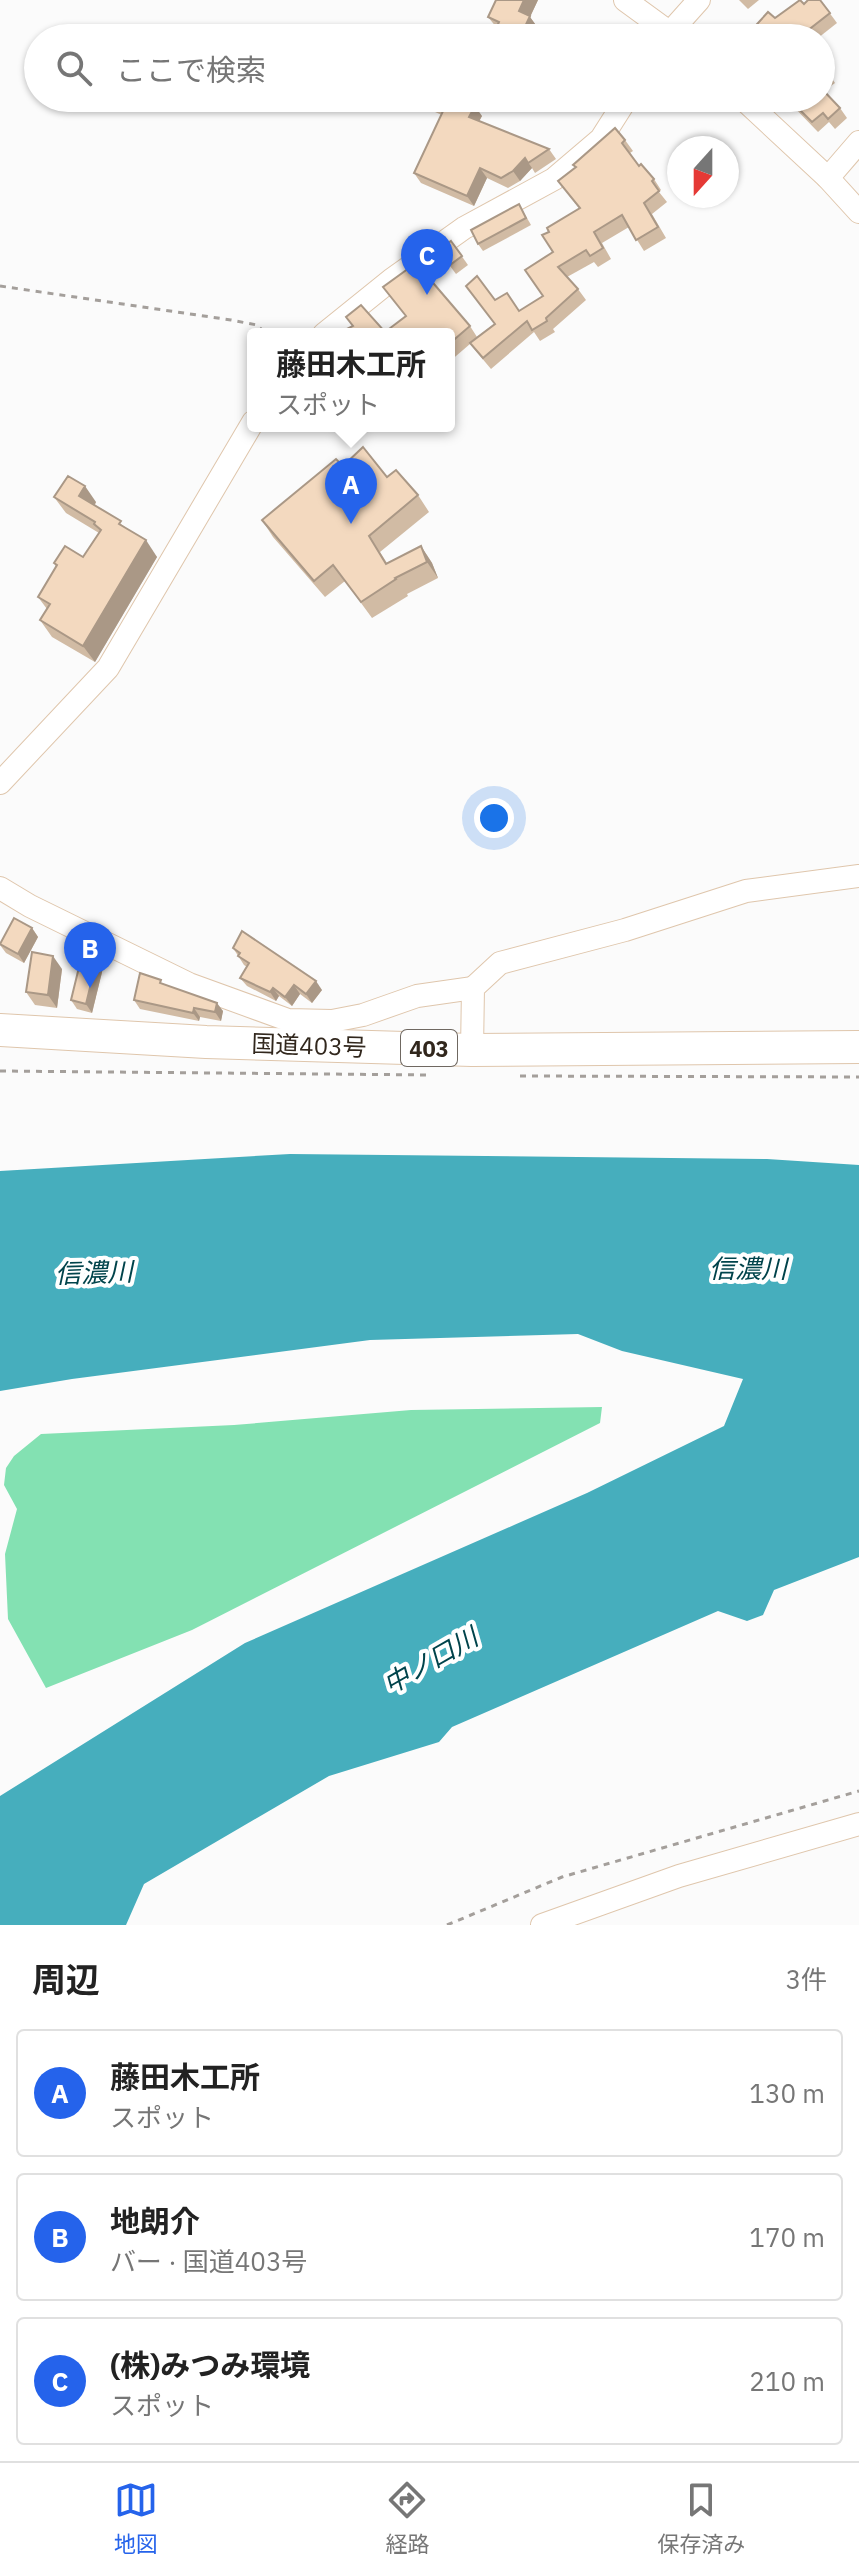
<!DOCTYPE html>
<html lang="ja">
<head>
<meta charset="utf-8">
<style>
	body { margin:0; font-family:"IBM Plex Sans","Noto Sans JP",sans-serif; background:#f6f6f6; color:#222 }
	.compass { position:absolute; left:667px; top:136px; width:72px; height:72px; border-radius:50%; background:#fff; box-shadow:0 2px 6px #0004; rotate:201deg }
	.you { position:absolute; left:494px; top:818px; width:28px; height:28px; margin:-20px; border:6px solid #fff; border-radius:50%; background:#1a73e8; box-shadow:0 0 0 12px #1a73e833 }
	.badge { display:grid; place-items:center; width:52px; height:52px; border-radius:50%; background:#2563eb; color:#fff; font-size:26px; font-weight:700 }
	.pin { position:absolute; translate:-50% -66px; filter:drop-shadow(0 2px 4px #0008) }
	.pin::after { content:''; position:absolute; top:42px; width:28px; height:24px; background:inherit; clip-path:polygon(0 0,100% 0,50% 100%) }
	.popup { position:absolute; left:247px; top:328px; width:208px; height:104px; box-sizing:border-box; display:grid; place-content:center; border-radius:8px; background:#fff; filter:drop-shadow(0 2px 6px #0005); font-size:26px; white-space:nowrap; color:#767676 }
	.popup b { font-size:30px; color:#222 }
	.popup::after { content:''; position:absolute; left:50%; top:100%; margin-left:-16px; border:16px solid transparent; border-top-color:#fff }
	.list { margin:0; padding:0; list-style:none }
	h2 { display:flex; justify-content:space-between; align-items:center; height:104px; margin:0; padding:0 32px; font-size:34px }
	h2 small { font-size:26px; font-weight:400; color:#767676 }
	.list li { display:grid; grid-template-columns:52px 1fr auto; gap:24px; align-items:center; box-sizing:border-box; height:128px; margin:0 16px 16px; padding:0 16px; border:2px solid #e0e0e0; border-radius:8px }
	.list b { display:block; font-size:30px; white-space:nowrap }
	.list p { margin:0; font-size:26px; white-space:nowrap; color:#767676 }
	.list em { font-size:26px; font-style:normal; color:#767676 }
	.icon { flex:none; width:44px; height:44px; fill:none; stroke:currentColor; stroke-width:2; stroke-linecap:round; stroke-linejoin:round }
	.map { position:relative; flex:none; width:859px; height:1925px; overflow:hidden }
	.search { position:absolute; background:#fff; box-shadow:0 2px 6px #0004; left:24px; right:24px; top:24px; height:88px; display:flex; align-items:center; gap:20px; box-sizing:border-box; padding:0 28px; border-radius:44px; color:#767676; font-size:30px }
	.sheet { height:536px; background:#fff }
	nav { display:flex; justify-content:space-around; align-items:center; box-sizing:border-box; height:112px; border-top:2px solid #e0e0e0; background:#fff; font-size:22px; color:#767676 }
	nav a { display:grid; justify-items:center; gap:4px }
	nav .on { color:#2563eb }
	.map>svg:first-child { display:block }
	.green { fill:#83e1b2 }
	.water { fill:#46aebd }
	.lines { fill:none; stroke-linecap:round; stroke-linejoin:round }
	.minor-casing { stroke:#dfc6ac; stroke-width:24 }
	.highway-casing { stroke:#dfc6ac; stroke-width:34 }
	.path { stroke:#a49f9b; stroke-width:3; stroke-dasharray:6 6; stroke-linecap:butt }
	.minor { stroke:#fff; stroke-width:22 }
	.highway { stroke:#fff; stroke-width:32 }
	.wall { fill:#d1bba4 }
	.shaded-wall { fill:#aa9886 }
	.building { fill:#f3d9bf; stroke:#aa9886; stroke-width:2 }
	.labels { text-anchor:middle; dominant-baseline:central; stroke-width:8; stroke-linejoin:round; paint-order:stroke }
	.shield { fill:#fff; stroke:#6f6861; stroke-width:2 }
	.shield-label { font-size:22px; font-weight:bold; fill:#31271d }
	.street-label { font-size:24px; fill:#31271d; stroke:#fff }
	.water-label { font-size:26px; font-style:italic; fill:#00434b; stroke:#fff }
</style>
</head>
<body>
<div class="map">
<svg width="859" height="1925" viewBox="0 0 859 1925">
	<rect width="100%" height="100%" fill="#fbfbfb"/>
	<polygon class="green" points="602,1407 600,1423 192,1630 46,1688 8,1619 5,1554 17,1509 4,1485 6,1468 14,1456 41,1434 234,1425 411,1410"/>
	<polygon class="water" points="290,1154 767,1159 859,1165 859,1557 774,1590 763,1615 747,1621 718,1611 452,1727 439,1742 329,1776 144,1884 126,1925 0,1925 0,1796 245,1643 587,1493 724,1426 743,1379 622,1351 578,1334 370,1340 72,1379 0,1391 0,1171"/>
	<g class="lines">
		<defs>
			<g id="minor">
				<polyline points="625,0 677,38"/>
				<polyline points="665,38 699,0"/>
				<polyline points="742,98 828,178 859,212"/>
				<polyline points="828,178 859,142"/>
				<polyline points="324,334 391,280 464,228 554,179 601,139 627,98"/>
				<polyline points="0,783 108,668 253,422"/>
				<polyline points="0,888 30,906 189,984 288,1020 332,1021 363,1015 417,996 473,988"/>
				<polyline points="472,1050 473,988 500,963 625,930 746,891 859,876"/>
				<polyline points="542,1925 679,1876 859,1824"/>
			</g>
			<polyline id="highway" points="0,1030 206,1042 472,1050 859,1047"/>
		</defs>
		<use href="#minor" class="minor-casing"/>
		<use href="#highway" class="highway-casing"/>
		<g class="path">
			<polyline points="0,286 231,320 257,325 266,334"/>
			<polyline points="0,1071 432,1075"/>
			<polyline points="520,1076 859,1077"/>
			<polyline points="447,1925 562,1877 859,1791"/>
		</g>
		<use href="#minor" class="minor"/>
		<use href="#highway" class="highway"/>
	</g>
	<g class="wall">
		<polygon points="496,0 538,0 530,17 538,28 533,38 492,38 497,28 488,17"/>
		<polygon points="739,0 759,0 748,9"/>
		<polygon points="820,0 837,23 818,38 751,38 748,34 804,4"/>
		<polygon points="821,63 835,83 824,91 840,108 847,118 835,129 829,122 818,132 786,99 780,105 774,98 821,98"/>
		<polygon points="477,98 502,98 498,108"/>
		<polygon points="762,98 773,98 768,103"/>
		<polygon points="428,102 482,116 479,121 549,149 556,159 535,173 532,168 520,181 508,188 487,178 474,206 421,183 414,173 442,115 435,112"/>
		<polygon points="625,140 633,151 630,153 639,166 654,179 661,190 659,192 667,202 652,214 666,238 644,251 629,227 602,243 611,259 598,267 594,262 567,277 578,289 586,300 553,329 555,332 540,341 534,332 491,369 470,344 449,362 449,334 337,334 353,326 346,317 385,332 406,316 383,287 470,326 477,337 494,324 495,300 519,311 543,296 553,252 549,232 579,208 558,181"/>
		<polygon points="519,204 531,225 483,251 478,244"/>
		<polygon points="451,241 468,265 456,274 438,250"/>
		<polygon points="343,466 387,477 418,495 429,512 380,552 387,563 421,546 432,563 438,578 407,594 408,596 372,618 345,581 325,597 273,537 262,520"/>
		<polygon points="54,497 96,502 95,505 125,527 157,557 95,662 52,637 40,620 47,609 38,597 56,567 54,563 83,557 99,533 66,513"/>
		<polygon points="32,928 38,937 24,963 6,953 0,945"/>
		<polygon points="233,948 322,990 312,1003 300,994 292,1006 279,996 276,1001 247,986 240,978 247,967 244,965"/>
		<polygon points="97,959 103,968 92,1013 77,1009 71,1000"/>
		<polygon points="62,969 57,1008 35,1005 26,992"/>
		<polygon points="164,985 223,1011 221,1021 200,1017 199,1021 140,1009 134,1000"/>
	</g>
	<g class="shaded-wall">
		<polygon points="524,0 538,0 530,17 538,28 533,38 526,38 522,33 519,11"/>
		<polygon points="519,31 523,38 516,38"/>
		<polygon points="491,98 502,98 498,108"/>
		<polygon points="475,106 482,116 476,127 469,117"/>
		<polygon points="525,158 532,168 520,181 513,171"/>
		<polygon points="480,168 487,178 474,206 467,196"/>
		<polygon points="85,486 96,502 90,512 79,496"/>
		<polygon points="146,540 157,557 95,662 83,646"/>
		<polygon points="421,546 432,563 438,578 427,562"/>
		<polygon points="32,928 38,937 24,963 18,954"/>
		<polygon points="53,956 62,969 57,1008 48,995"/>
		<polygon points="97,959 103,968 92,1013 86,1004"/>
		<polygon points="316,981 322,990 312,1003 306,994"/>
		<polygon points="294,985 300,994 292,1006 285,997"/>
		<polygon points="273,988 279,996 276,1001 270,992"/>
		<polygon points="217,1003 223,1011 221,1021 215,1012"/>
		<polygon points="194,1008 200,1017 199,1021 193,1013"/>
	</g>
	<g class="building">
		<polygon points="496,0 524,0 519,11 530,16 522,33 519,31 516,38 492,38 499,22 488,17"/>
		<polygon points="800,0 804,4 808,0 820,0 830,13 798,38 753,38 748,34 768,12 775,18"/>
		<polygon points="821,63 829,73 821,79"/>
		<polygon points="821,88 840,108 828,119 823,113 812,122 788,98 821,98"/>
		<polygon points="430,98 455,98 475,106 469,117 549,149 528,163 525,158 513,171 501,178 480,168 467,196 414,173 444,109 428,102"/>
		<polygon points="615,128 625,140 622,143 639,166 641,164 654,179 652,181 659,191 644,203 658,227 636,240 622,215 594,232 603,248 590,256 586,250 558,267 578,289 546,318 547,321 532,330 527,321 483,358 470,343 495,324 466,286 477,276 495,300 507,293 519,311 543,296 525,270 553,252 542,235 549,232 547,228 580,208 558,181 576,167 573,165"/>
		<polygon points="519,204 526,218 478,244 471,230"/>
		<polygon points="451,241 462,256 450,265 438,250"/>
		<polygon points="416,263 470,326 449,344 449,334 337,334 353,326 346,317 361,305 385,332 406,316 383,287"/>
		<polygon points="363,447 387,477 396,470 418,495 369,536 386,564 421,546 427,562 395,578 396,579 361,602 333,565 314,581 262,520 336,459 343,466"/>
		<polygon points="68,476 85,486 79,496 121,521 119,524 146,540 83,646 40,620 50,604 38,597 57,565 54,563 65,546 83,557 101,530 94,524 95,522 54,497"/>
		<polygon points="14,918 32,928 18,954 0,944"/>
		<polygon points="242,931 316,981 306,994 294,985 285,997 273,988 270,992 240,978 249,963 238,956 240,953 233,948"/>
		<polygon points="32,952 53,956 48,995 26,992"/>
		<polygon points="82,955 97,959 86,1004 71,1000"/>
		<polygon points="140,973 161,980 160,983 217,1003 215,1012 194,1008 193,1013 134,1000"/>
	</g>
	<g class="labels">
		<rect class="shield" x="401" y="1030" width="56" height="36" rx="6"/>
		<g class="shield-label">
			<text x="429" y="1048">403</text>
		</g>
		<g class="street-label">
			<text transform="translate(309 1045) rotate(2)">国道403号</text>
		</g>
		<g class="water-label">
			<text x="748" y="1268">信濃川</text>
			<text transform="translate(94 1272) rotate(-2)">信濃川</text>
			<text transform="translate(430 1660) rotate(-30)">中ノ口川</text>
		</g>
	</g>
</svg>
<svg class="compass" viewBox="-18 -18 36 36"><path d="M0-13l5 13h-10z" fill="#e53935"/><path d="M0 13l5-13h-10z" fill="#767676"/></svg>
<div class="you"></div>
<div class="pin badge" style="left:351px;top:524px">A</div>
<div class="popup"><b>藤田木工所</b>スポット</div>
<div class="pin badge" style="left:90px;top:988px">B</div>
<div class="pin badge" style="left:427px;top:295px">C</div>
<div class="search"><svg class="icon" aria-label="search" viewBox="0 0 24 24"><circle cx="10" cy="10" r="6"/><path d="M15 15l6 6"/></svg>ここで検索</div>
</div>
<section class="sheet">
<h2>周辺<small>3件</small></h2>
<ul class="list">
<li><span class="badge">A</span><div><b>藤田木工所</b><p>スポット</p></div><em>130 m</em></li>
<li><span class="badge">B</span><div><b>地朗介</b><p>バー · 国道403号</p></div><em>170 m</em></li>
<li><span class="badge">C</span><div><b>(株)みつみ環境</b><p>スポット</p></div><em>210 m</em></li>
</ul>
</section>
<nav>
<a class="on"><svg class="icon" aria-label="map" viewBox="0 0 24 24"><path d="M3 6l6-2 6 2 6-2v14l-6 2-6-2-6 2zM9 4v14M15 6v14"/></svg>地図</a>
<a><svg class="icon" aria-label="directions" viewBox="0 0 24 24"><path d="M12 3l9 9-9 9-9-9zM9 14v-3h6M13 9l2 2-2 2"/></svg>経路</a>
<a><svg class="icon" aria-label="saved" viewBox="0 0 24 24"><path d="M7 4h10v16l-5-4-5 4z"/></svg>保存済み</a>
</nav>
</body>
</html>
